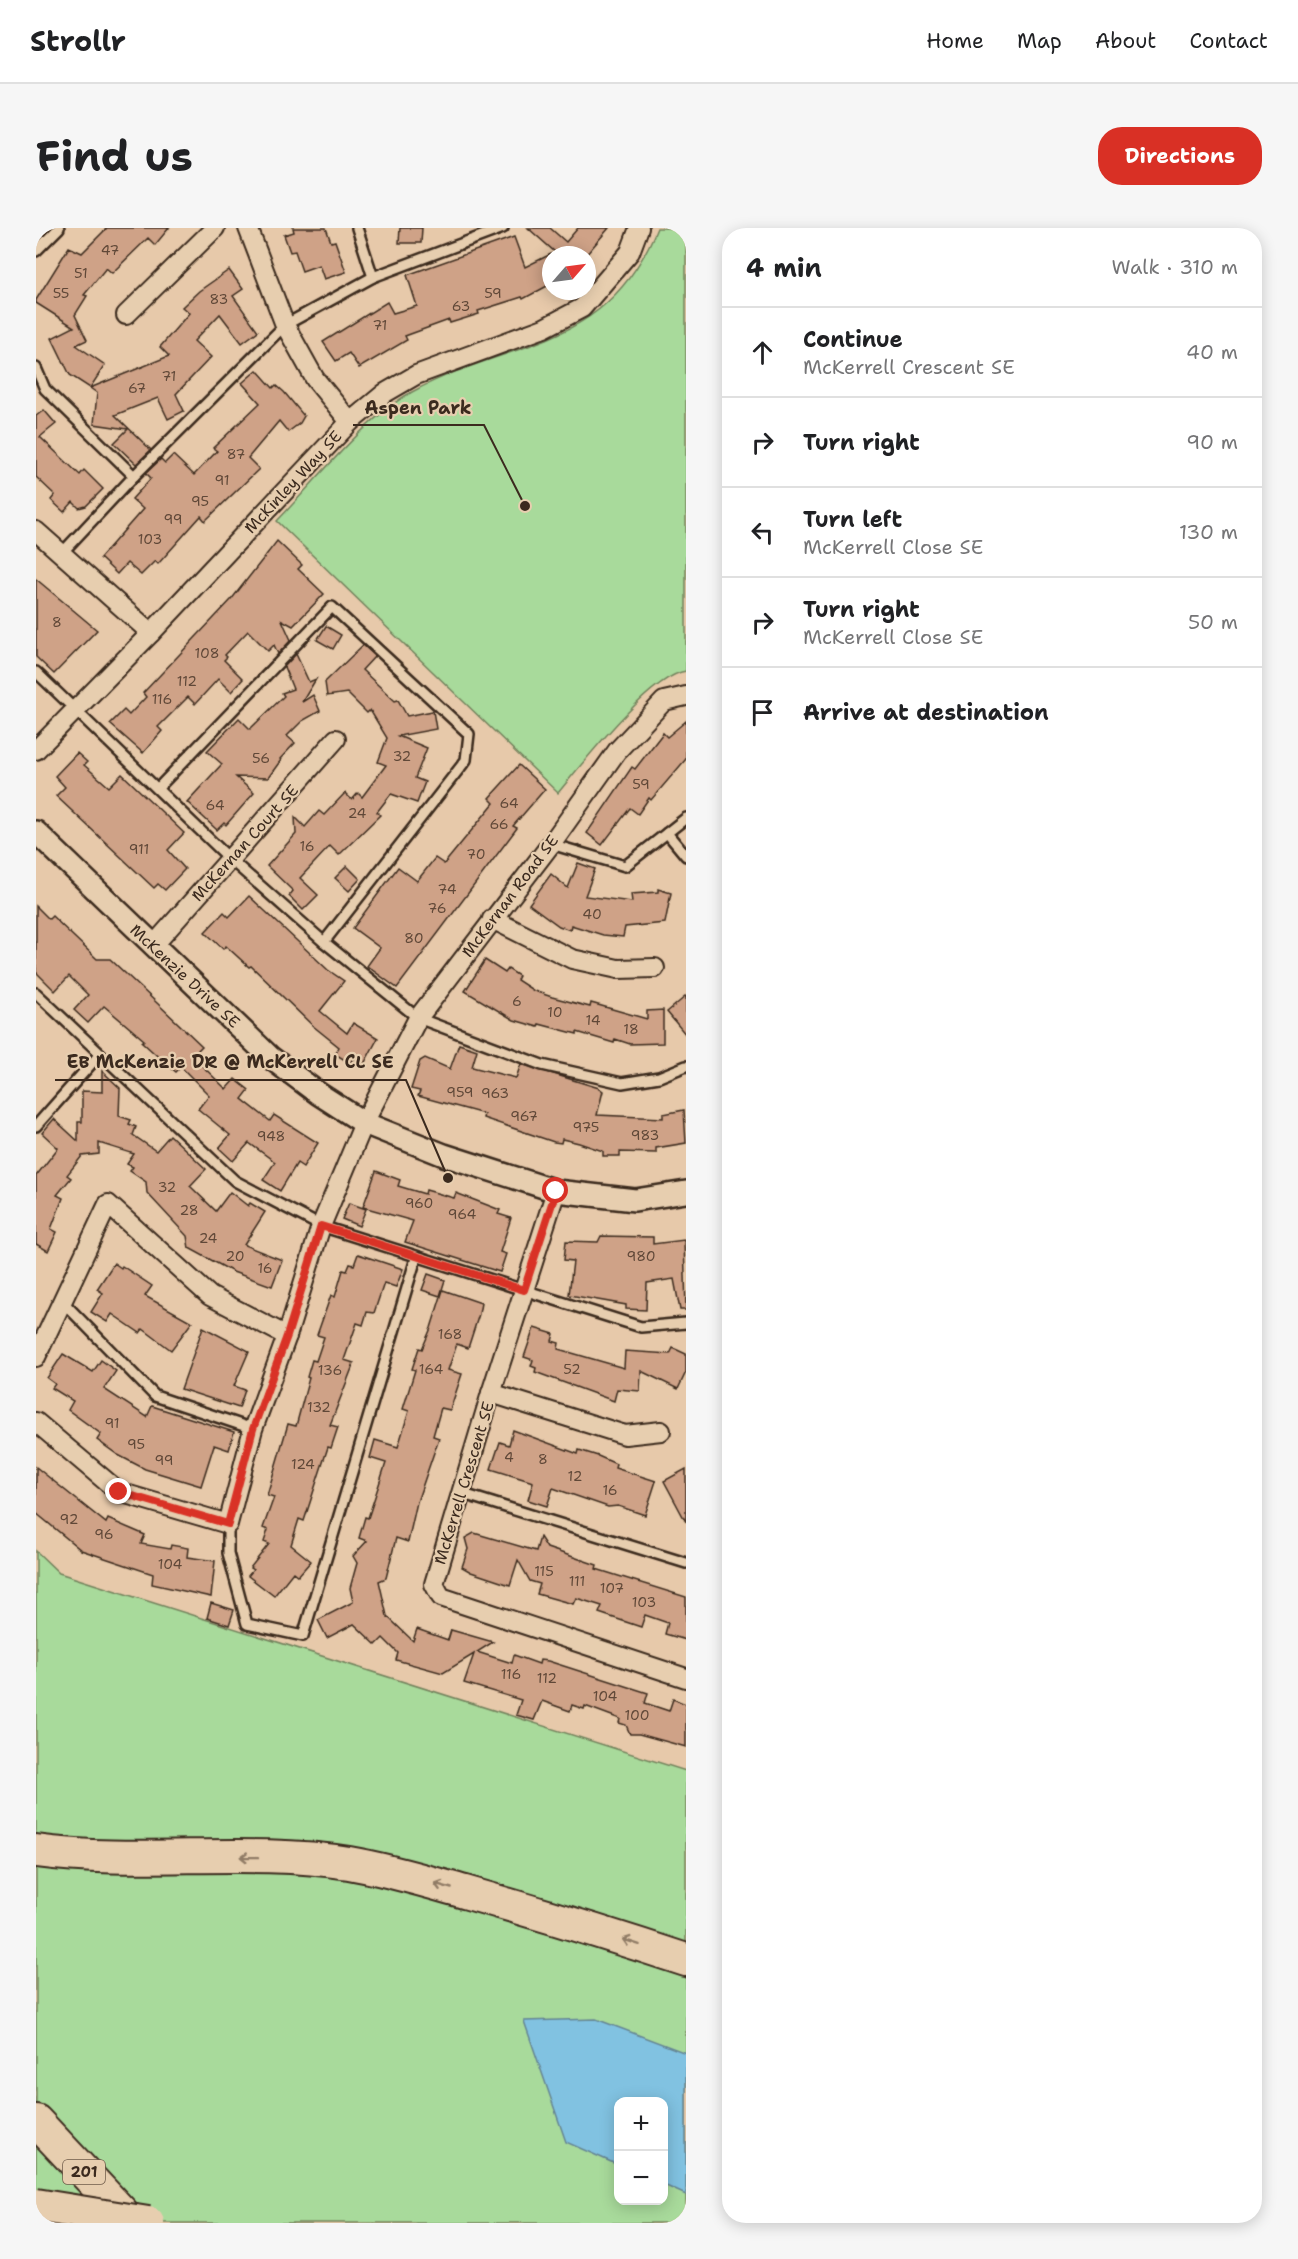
<!DOCTYPE html>
<html lang="en">
<head>
<meta charset="utf-8">
<style>
	body { margin:0; font-family:"Shantell Sans",sans-serif; background:#f6f6f6; color:#202124 }
	.controls { position:absolute; right:18px; bottom:18px; display:grid; overflow:hidden; border-radius:12px; box-shadow:0 3px 15px #0003 }
	.controls button { width:54px; height:54px; display:grid; place-items:center; padding:0; border:0; border-bottom:2px solid #e0e0e0; background:#fff; color:#202124; font:30px sans-serif }
	.compass { position:absolute; left:506px; top:18px; width:54px; height:54px; border-radius:50%; background:#fff; box-shadow:0 3px 15px #0003; rotate:62deg }
	.stop { position:absolute; width:18px; height:18px; margin:-14px; border:4px solid #d93025; border-radius:50%; background:#fff }
	.stop.end { background:#d93025; border-color:#fff; box-shadow:0 2px 6px #0008 }
	.list { margin:0; padding:0; list-style:none }
	h2 { display:flex; justify-content:space-between; align-items:center; height:78px; margin:0; padding:0 24px; font-size:26px }
	h2 small { font-size:20px; font-weight:400; color:#757577 }
	.list li { display:grid; grid-template-columns:39px 1fr auto; gap:18px; align-items:center; box-sizing:border-box; height:90px; padding:0 24px; border-top:2px solid #e0e0e0 }
	.list b { display:block; font-size:22px; white-space:nowrap }
	.list p { margin:0; font-size:20px; white-space:nowrap; color:#757577 }
	.list em { font-size:20px; font-style:normal; color:#757577 }
	.icon { flex:none; width:33px; height:33px; fill:none; stroke:currentColor; stroke-width:2; stroke-linecap:round; stroke-linejoin:round }
	.map { position:relative; flex:none; width:650px; height:1995px; overflow:hidden; border-radius:24px }
	header { display:flex; align-items:center; gap:36px; box-sizing:border-box; height:84px; padding:0 30px; background:#fff; border-bottom:2px solid #e0e0e0 }
	header strong { font-size:28px }
	nav { display:flex; gap:33px; margin-inline-start:auto; font-size:21px }
	.intro { display:flex; align-items:center; justify-content:space-between; box-sizing:border-box; height:144px; padding:0 36px }
	h1 { margin:0; font-size:42px }
	.button { padding:15px 27px; border-radius:24px; background:#d93025; color:#fff; font-size:21px; font-weight:700 }
	main { display:flex; gap:36px; padding:0 36px }
	aside { flex:1; background:#fff; border-radius:24px; box-shadow:0 3px 15px #0003 }
	.map>svg:first-child { display:block }
	.green { fill:#a8da9b; stroke:#72825c; stroke-width:1.5; fill-rule:evenodd }
	.water { fill:#81c2e1; stroke:#658593; stroke-width:1.5 }
	.building { fill:#cfa287; stroke:#3b2a1e; stroke-width:1.5 }
	.lines { fill:none; stroke-linecap:round; stroke-linejoin:round }
	.service-casing { stroke:#3b2a1e; stroke-width:14 }
	.minor-casing { stroke:#3b2a1e; stroke-width:22 }
	.tertiary-casing { stroke:#3b2a1e; stroke-width:26 }
	.motorway-casing { stroke:#3b2a1e; stroke-width:36 }
	.service { stroke:#e7ceaf; stroke-width:9 }
	.minor { stroke:#e7ceaf; stroke-width:18 }
	.tertiary { stroke:#e7ceaf; stroke-width:21 }
	.motorway { stroke:#e7ceaf; stroke-width:32 }
	.motorway-bridge-casing { stroke:#3b2a1e; stroke-width:36; stroke-linecap:butt }
	.motorway-bridge { stroke:#e7ceaf; stroke-width:32 }
	.oneway { stroke:#917c66 }
	.route { stroke:#d93025; stroke-width:8 }
	.labels { text-anchor:middle; dominant-baseline:central; stroke-width:4.5; stroke-linejoin:round; paint-order:stroke }
	.number-label { font-size:14px; fill:#604838 }
	.shield { fill:#e7ceaf; stroke:#6f5b4a; stroke-width:1.5 }
	.shield-label { font-size:15px; font-weight:bold; fill:#3b2a1e }
	.street-label { font-size:16px; fill:#3b2a1e; stroke:#e7ceaf }
	.leader { fill:none; stroke:#3b2a1e; stroke-width:2 }
	.callout-dot { fill:#3b2a1e; stroke:#e7ceaf; stroke-width:2 }
	.callout-label { font-size:18px; text-anchor:middle; font-weight:bold; fill:#3b2a1e; stroke:#e7ceaf; stroke-width:4.5; stroke-linejoin:round; paint-order:stroke }
</style>
</head>
<body>
<header>
<strong>Strollr</strong>
<nav><a>Home</a><a>Map</a><a>About</a><a>Contact</a></nav>
</header>
<div class="intro"><h1>Find us</h1><a class="button">Directions</a></div>
<main>
<div class="map">
<svg width="650" height="1995" viewBox="0 0 650 1995">
	<rect width="100%" height="100%" fill="#e7c9aa"/>
	<filter id="ink" filterUnits="userSpaceOnUse"><feTurbulence type="fractalNoise" baseFrequency=".0167" numOctaves="2"/><feDisplacementMap in="SourceGraphic" scale="12" xChannelSelector="R" yChannelSelector="G"/><feConvolveMatrix kernelMatrix="1 2 1 2 8 2 1 2 1" color-interpolation-filters="sRGB"/></filter>
	<g filter="url(#ink)">
		<g class="green">
			<path d="M621,0H650V443C615,447 546,536 522,565L241,293C278,255 331,188 376,164C475,110 570,125 621,0Z"/>
			<path d="M0,1323L23,1345L650,1543V1995H0ZM582,1874H628V1972H582Z"/>
		</g>
		<polygon class="water" points="560,1791 650,1825 650,1967 628,1957 628,1874 582,1874 582,1937 530,1914 488,1793"/>
		<g class="building">
			<polygon points="71,0 133,0 119,17 112,10 76,45 70,40 48,67 51,68 39,87 51,112 40,117 69,137 54,160 34,147 16,110 38,99 0,75 0,72 33,19 46,25"/>
			<polygon points="257,0 290,0 295,14 299,13 310,44 288,51 283,37 266,43 259,23 254,24 248,7 258,4"/>
			<polygon points="364,0 386,0 385,15 363,15"/>
			<polygon points="492,0 514,0 530,14 542,0 573,0 550,27 519,27 520,25"/>
			<polygon points="478,9 489,39 515,26 515,56 487,71 486,69 442,83 443,86 414,95 413,92 369,108 371,112 323,140 313,125 300,133 287,114 351,74 357,85 381,78 371,47"/>
			<polygon points="193,42 207,61 197,68 222,103 206,115 184,86 158,113 175,129 140,166 148,183 132,191 122,170 79,187 115,222 100,236 78,215 92,201 58,196 61,165 54,160 133,128 124,119 153,85 146,79 163,63"/>
			<polygon points="221,142 237,160 240,157 248,164 268,188 264,195 252,204 243,193 212,230 223,241 169,293 165,288 122,336 119,333 105,347 91,335 81,346 64,330 107,281 96,271 115,250 110,245 125,231 129,235 137,227 158,247 181,223 177,220 224,175 206,155"/>
			<polygon points="8,182 20,196 4,209 44,247 48,242 67,261 50,278 43,280 37,274 28,284 15,272 19,267 0,249 0,188"/>
			<polygon points="241,313 266,337 262,341 288,366 257,398 246,392 255,412 242,426 238,417 232,423 212,403 189,427 191,429 188,432 207,451 195,464 182,451 159,476 152,469 122,499 126,503 107,525 74,496 88,482 93,487 110,469 107,465 195,372"/>
			<polygon points="0,351 61,402 18,446 0,429"/>
			<polygon points="290,398 305,407 297,421 281,412"/>
			<polygon points="327,417 339,428 326,442 359,473 362,472 371,488 397,483 400,501 362,508 391,520 379,550 389,554 381,575 355,566 341,584 344,587 303,627 294,618 264,650 282,667 267,682 253,668 257,663 231,638 260,606 259,589 269,599 283,583 288,587 309,565 316,572 322,565 326,569 350,537 342,534 351,510 334,482 331,485 311,465 291,468 289,454"/>
			<polygon points="260,426 273,454 280,451 266,474 277,467 284,483 266,493 251,508 259,515 244,531 245,532 232,550 200,549 218,565 190,597 188,595 181,602 151,574 186,536 171,523 203,490 214,501 248,468 246,465 257,461 248,439"/>
			<polygon points="650,493 650,531 615,572 613,570 602,586 594,580 566,617 551,605 596,539 599,541 627,505 631,509"/>
			<polygon points="41,525 51,534 48,537 73,559 86,546 148,605 132,622 149,641 129,662 122,656 118,660 20,568 29,559 19,548"/>
			<polygon points="483,537 509,561 477,598 481,600 361,760 331,738 344,720 317,700 362,639 381,653 399,630 408,636 458,575 453,570"/>
			<polygon points="542,635 559,641 549,668 596,674 595,666 622,664 622,661 635,665 629,695 589,699 587,709 567,707 535,697 534,702 523,698 493,676 515,646 532,660"/>
			<polygon points="311,638 324,651 313,663 299,650"/>
			<polygon points="213,668 292,742 308,753 284,783 311,805 317,795 342,810 328,836 317,830 314,835 299,826 303,819 277,798 215,738 213,739 190,718 187,721 169,704 188,684 193,689"/>
			<polygon points="0,678 13,691 16,688 61,731 74,731 121,775 166,818 156,828 190,861 199,851 213,862 206,871 234,893 238,887 282,915 267,939 261,935 244,963 227,952 239,934 213,915 197,933 183,920 194,907 162,881 173,867 145,839 140,844 129,835 106,814 108,812 68,778 52,795 38,782 52,767 33,748 19,763 0,744"/>
			<polygon points="449,732 469,745 472,741 483,748 481,752 498,763 516,769 554,779 555,775 611,791 611,783 627,782 627,815 594,816 579,811 578,815 541,804 541,806 503,796 502,799 478,792 429,763"/>
			<polygon points="650,768 650,807 631,784"/>
			<polygon points="423,816 441,822 436,839 480,850 485,836 563,860 567,863 561,887 627,890 627,886 648,882 650,915 620,920 620,925 584,924 584,928 567,928 567,923 543,915 526,911 525,915 518,914 447,890 448,886 382,868 384,863 375,861 384,833 389,830 414,841"/>
			<polygon points="66,843 84,860 83,888 95,892 93,896 100,899 97,907 120,923 134,907 170,941 154,958 180,983 194,964 212,978 214,975 229,984 208,1017 246,1032 236,1058 197,1044 153,1020 151,1008 111,965 110,954 94,943 97,939 91,936 98,926 63,915 63,926 46,928 31,947 35,950 21,967 27,970 15,1001 21,1004 12,1023 0,1016 0,948 22,920 6,905 18,891 42,913 42,894 46,894 46,863 66,864"/>
			<polygon points="340,943 364,952 362,958 389,966 390,962 418,970 420,965 464,982 462,986 475,990 464,1024 470,1026 464,1044 369,1014 377,993 327,979"/>
			<polygon points="313,975 330,981 323,998 306,991"/>
			<polygon points="565,1008 617,1009 617,1016 648,1012 650,1082 644,1082 638,1051 611,1055 610,1082 590,1081 590,1077 533,1067 537,1033 528,1032 530,1013 562,1014"/>
			<polygon points="322,1026 367,1041 360,1059 348,1055 338,1085 331,1084 327,1097 321,1095 308,1132 318,1135 294,1197 302,1199 295,1220 292,1219 268,1293 263,1291 255,1317 275,1333 262,1348 257,1344 238,1368 212,1348 217,1342 214,1340 233,1316 228,1314 232,1302 227,1300 238,1269 231,1267 252,1196 260,1198 273,1150 271,1149 276,1132 280,1133 288,1109 281,1107 295,1067 299,1069 307,1042 311,1043 314,1036 318,1037"/>
			<polygon points="78,1035 85,1040 86,1038 116,1058 109,1068 156,1094 135,1122 107,1101 104,1105 76,1086 71,1094 55,1084 67,1065 61,1061"/>
			<polygon points="392,1046 409,1052 404,1068 386,1062"/>
			<polygon points="407,1062 445,1075 443,1086 432,1120 421,1116 412,1142 426,1146 414,1182 405,1180 397,1208 403,1210 381,1274 372,1314 360,1310 350,1350 343,1353 351,1388 377,1413 381,1401 412,1412 415,1402 457,1414 441,1424 476,1435 478,1427 503,1436 504,1432 512,1433 612,1465 609,1475 633,1483 637,1471 650,1476 650,1519 603,1506 594,1506 590,1497 583,1495 584,1491 549,1478 548,1481 536,1477 534,1483 506,1473 498,1492 480,1487 485,1472 428,1455 438,1426 407,1445 360,1432 362,1425 347,1410 340,1417 318,1396 291,1410 282,1392 317,1374 314,1360 321,1335 317,1328 331,1313 323,1310 329,1289 332,1290 350,1235 334,1230 339,1212 362,1219 373,1183 367,1181 379,1142 376,1141 383,1120 386,1121 395,1100"/>
			<polygon points="167,1099 213,1123 198,1158 209,1162 203,1180 145,1161"/>
			<polygon points="498,1100 518,1106 516,1113 523,1115 522,1121 588,1140 589,1123 634,1126 637,1120 650,1126 650,1144 642,1161 605,1143 604,1163 581,1161 578,1173 499,1144 500,1140 495,1138 497,1132 488,1129"/>
			<polygon points="27,1126 57,1144 65,1132 80,1143 68,1161 111,1189 116,1178 198,1204 193,1222 178,1217 165,1258 109,1241 82,1227 61,1212 65,1206 32,1182 37,1173 16,1160 19,1156 11,1150"/>
			<polygon points="477,1202 542,1226 543,1222 562,1228 580,1236 579,1240 620,1253 609,1287 582,1278 572,1279 517,1260 511,1278 492,1272 497,1254 455,1241 464,1214 473,1217"/>
			<polygon points="0,1239 70,1295 72,1291 109,1307 105,1316 134,1321 135,1317 152,1320 151,1329 179,1333 175,1369 116,1356 117,1346 45,1322 0,1285"/>
			<polygon points="650,1241 650,1294 628,1253"/>
			<polygon points="438,1305 500,1323 504,1309 511,1320 561,1337 560,1341 650,1369 650,1412 629,1406 632,1395 609,1387 605,1399 563,1385 566,1378 540,1370 537,1376 501,1366 504,1356 494,1353 482,1332 474,1357 435,1344 426,1339 432,1321 429,1310"/>
			<polygon points="175,1375 198,1382 193,1397 171,1390"/>
		</g>
		<g class="lines">
			<defs>
				<g id="service">
					<polyline points="321,0 337,49"/>
					<polyline points="0,23 23,0"/>
					<polyline points="0,140 9,161 98,248"/>
					<polyline points="24,327 98,248 249,97 337,49 467,0"/>
					<polyline points="0,444 195,632 288,714 382,790 506,837 586,855 623,849 650,838"/>
					<polyline points="122,560 296,379 433,506 430,532 288,714"/>
					<polyline points="631,605 650,628"/>
					<polyline points="515,616 589,638 650,590"/>
					<polyline points="0,765 199,953 285,998 605,1099 650,1095"/>
					<polyline points="0,898 64,826"/>
					<polyline points="26,1073 119,1168 217,1201"/>
					<polyline points="424,1265 650,1335"/>
					<polyline points="192,1296 192,1325 211,1396 267,1408 380,1030"/>
				</g>
				<g id="minor">
					<polyline points="212,0 249,97 279,151 314,194"/>
					<polyline points="90,87 179,0"/>
					<polyline points="0,303 115,405"/>
					<polyline points="0,522 115,405 314,194 349,165 380,147 508,100 546,80 594,24 603,0"/>
					<polyline points="456,691 536,731 582,741 619,740"/>
					<polyline points="117,718 300,511"/>
					<polyline points="520,963 455,1165 398,1356 405,1369 650,1450"/>
					<polyline points="0,1129 72,976 174,1068 251,1108"/>
					<polyline points="455,1165 589,1207 625,1203"/>
					<polyline points="0,1194 83,1264 192,1296 217,1201 251,1108 285,998 328,895 382,790 515,616 581,523 628,473 650,468"/>
				</g>
				<polyline id="tertiary" points="0,604 235,830 283,866 328,895 408,927 520,963 599,972 650,964"/>
				<g id="motorway">
					<path d="M0,1623C104,1637 210,1619 313,1635C354,1642 393,1654 432,1665C506,1686 578,1708 650,1732"/>
					<polyline points="0,1893 96,1995"/>
				</g>
			</defs>
			<use href="#service" class="service-casing"/>
			<use href="#minor" class="minor-casing"/>
			<use href="#tertiary" class="tertiary-casing"/>
			<use href="#motorway" class="motorway-casing"/>
			<use href="#service" class="service"/>
			<use href="#minor" class="minor"/>
			<use href="#tertiary" class="tertiary"/>
			<use href="#motorway" class="motorway"/>
			<defs>
				<polyline id="motorway-bridge" points="0,1977 112,1995"/>
			</defs>
			<use href="#motorway-bridge" class="motorway-bridge-casing"/>
			<use href="#motorway-bridge" class="motorway-bridge"/>
		</g>
		<defs><path id="oneway-shaft" d="M-6 0H5M1.5-3L5.5 0L1.5 3" fill="none" stroke-width="1.6" stroke-linecap="round" stroke-linejoin="round" transform="scale(1.5)"/></defs>
		<g class="oneway">
			<use href="#oneway-shaft" transform="translate(213 1629) rotate(-179)"/>
			<use href="#oneway-shaft" transform="translate(407 1658) rotate(-164)"/>
			<use href="#oneway-shaft" transform="translate(595 1714) rotate(-162)"/>
		</g>
	</g>
	<g class="lines" filter="url(#ink)">
		<polyline class="route" points="83,1264 192,1296 217,1201 251,1108 285,998 488,1062 520,963"/>
	</g>
	<g class="labels">
		<g class="number-label">
			<text x="74" y="22">47</text>
			<text x="45" y="45">51</text>
			<text x="25" y="65">55</text>
			<text x="457" y="65">59</text>
			<text x="183" y="71">83</text>
			<text x="425" y="78">63</text>
			<text x="344" y="97">71</text>
			<text x="133" y="148">71</text>
			<text x="101" y="160">67</text>
			<text x="200" y="226">87</text>
			<text x="186" y="252">91</text>
			<text x="164" y="273">95</text>
			<text x="137" y="291">99</text>
			<text x="114" y="311">103</text>
			<text x="21" y="394">8</text>
			<text x="171" y="425">108</text>
			<text x="151" y="453">112</text>
			<text x="126" y="471">116</text>
			<text x="366" y="528">32</text>
			<text x="225" y="530">56</text>
			<text x="605" y="556">59</text>
			<text x="473" y="575">64</text>
			<text x="179" y="577">64</text>
			<text x="321" y="585">24</text>
			<text x="463" y="596">66</text>
			<text x="271" y="618">16</text>
			<text x="103" y="621">911</text>
			<text x="440" y="626">70</text>
			<text x="411" y="661">74</text>
			<text x="401" y="680">76</text>
			<text x="556" y="686">40</text>
			<text x="378" y="710">80</text>
			<text x="481" y="773">6</text>
			<text x="519" y="784">10</text>
			<text x="557" y="792">14</text>
			<text x="595" y="801">18</text>
			<text x="424" y="864">959</text>
			<text x="459" y="865">963</text>
			<text x="488" y="888">967</text>
			<text x="550" y="899">975</text>
			<text x="609" y="907">983</text>
			<text x="235" y="908">948</text>
			<text x="131" y="959">32</text>
			<text x="383" y="975">960</text>
			<text x="153" y="982">28</text>
			<text x="426" y="986">964</text>
			<text x="172" y="1010">24</text>
			<text x="199" y="1028">20</text>
			<text x="605" y="1028">980</text>
			<text x="229" y="1040">16</text>
			<text x="414" y="1106">168</text>
			<text x="395" y="1141">164</text>
			<text x="536" y="1141">52</text>
			<text x="294" y="1142">136</text>
			<text x="283" y="1179">132</text>
			<text x="76" y="1195">91</text>
			<text x="100" y="1216">95</text>
			<text x="473" y="1229">4</text>
			<text x="507" y="1231">8</text>
			<text x="128" y="1232">99</text>
			<text x="267" y="1236">124</text>
			<text x="539" y="1248">12</text>
			<text x="574" y="1262">16</text>
			<text x="33" y="1291">92</text>
			<text x="68" y="1306">96</text>
			<text x="134" y="1336">104</text>
			<text x="508" y="1343">115</text>
			<text x="541" y="1353">111</text>
			<text x="576" y="1360">107</text>
			<text x="608" y="1374">103</text>
			<text x="475" y="1446">116</text>
			<text x="511" y="1450">112</text>
			<text x="569" y="1468">104</text>
			<text x="601" y="1487">100</text>
		</g>
		<rect class="shield" x="27" y="1932" width="42" height="24" rx="4.5"/>
		<g class="shield-label">
			<text x="48" y="1944">201</text>
		</g>
		<g class="street-label">
			<text transform="translate(257 254) rotate(-47)">McKinley Way SE</text>
			<text transform="translate(209 615) rotate(-48)">McKernan Court SE</text>
			<text transform="translate(474 668) rotate(-53)">McKernan Road SE</text>
			<text transform="translate(149 748) rotate(43)">McKenzie Drive SE</text>
			<text transform="translate(428 1255) rotate(-73)">McKerrell Crescent SE</text>
		</g>
	</g>
	<path class="leader" d="M489 278L448 197H317M412 950L370 852H19"/>
	<g class="callout-dot">
		<circle cx="489" cy="278" r="6"/>
		<circle cx="412" cy="950" r="6"/>
	</g>
	<g class="callout-label">
		<text x="382" y="186">Aspen Park</text>
		<text x="194" y="840">EB McKenzie DR @ McKerrell CL SE</text>
	</g>
</svg>
<div class="controls">
<button>+</button>
<button>−</button>
</div>
<svg class="compass" viewBox="-18 -18 36 36"><path d="M0-13l5 13h-10z" fill="#e53935"/><path d="M0 13l5-13h-10z" fill="#757577"/></svg>
<div class="stop" style="left:520px;top:963px"></div>
<div class="stop end" style="left:83px;top:1264px"></div>
</div>
<aside>
<h2>4 min<small>Walk · 310 m</small></h2>
<ul class="list">
<li><svg class="icon" aria-label="ahead" viewBox="0 0 24 24"><path d="M12 20V5M6 11l6-6 6 6"/></svg><div><b>Continue</b><p>McKerrell Crescent SE</p></div><em>40 m</em></li>
<li><svg class="icon" aria-label="right" viewBox="0 0 24 24"><path d="M7 20v-9h11M14 6l5 5-5 5"/></svg><div><b>Turn right</b></div><em>90 m</em></li>
<li><svg class="icon" aria-label="left" viewBox="0 0 24 24"><path d="M17 20v-9H6M10 6l-5 5 5 5"/></svg><div><b>Turn left</b><p>McKerrell Close SE</p></div><em>130 m</em></li>
<li><svg class="icon" aria-label="right" viewBox="0 0 24 24"><path d="M7 20v-9h11M14 6l5 5-5 5"/></svg><div><b>Turn right</b><p>McKerrell Close SE</p></div><em>50 m</em></li>
<li><svg class="icon" aria-label="arrive" viewBox="0 0 24 24"><path d="M6 21V4h12l-3 4 3 4H6"/></svg><div><b>Arrive at destination</b></div></li>
</ul>
</aside>
</main>
</body>
</html>
